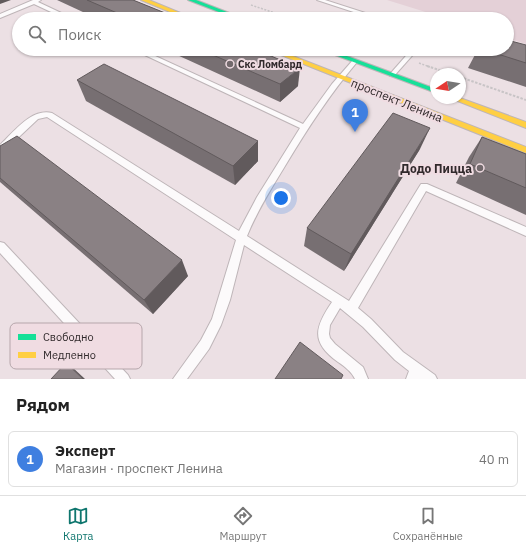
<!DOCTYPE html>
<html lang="ru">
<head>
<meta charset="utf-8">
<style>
	body { margin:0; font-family:"IBM Plex Sans",sans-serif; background:#f2f2f2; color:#222 }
	.compass { position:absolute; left:430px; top:68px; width:36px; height:36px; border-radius:50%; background:#fff; box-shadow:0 1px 3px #0004; rotate:258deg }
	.you { position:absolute; left:281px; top:198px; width:14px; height:14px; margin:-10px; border:3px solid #fff; border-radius:50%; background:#1a73e8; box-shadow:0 0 0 6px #1a73e833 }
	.badge { display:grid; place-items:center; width:26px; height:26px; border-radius:50%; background:#0f766e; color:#fff; font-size:13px; font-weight:700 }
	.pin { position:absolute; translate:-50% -33px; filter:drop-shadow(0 1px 2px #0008) }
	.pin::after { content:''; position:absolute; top:21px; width:14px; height:12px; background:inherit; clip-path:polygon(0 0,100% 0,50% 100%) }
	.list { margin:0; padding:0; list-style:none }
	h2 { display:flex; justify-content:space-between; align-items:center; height:52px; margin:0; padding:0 16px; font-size:17px }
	h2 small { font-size:13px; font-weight:400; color:#767676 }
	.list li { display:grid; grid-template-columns:26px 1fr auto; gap:12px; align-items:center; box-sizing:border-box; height:56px; margin:0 8px 8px; padding:0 8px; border:1px solid #e0e0e0; border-radius:6px }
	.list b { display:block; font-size:15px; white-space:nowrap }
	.list p { margin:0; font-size:13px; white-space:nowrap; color:#767676 }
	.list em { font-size:13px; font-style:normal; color:#767676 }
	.icon { flex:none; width:22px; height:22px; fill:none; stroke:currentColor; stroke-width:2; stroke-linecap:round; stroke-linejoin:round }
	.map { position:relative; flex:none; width:526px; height:379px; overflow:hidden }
	.search { position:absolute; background:#fff; box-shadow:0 1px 3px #0004; left:12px; right:12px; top:12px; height:44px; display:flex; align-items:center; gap:10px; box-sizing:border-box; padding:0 14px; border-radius:22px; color:#767676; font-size:15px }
	.sheet { height:116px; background:#fff }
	nav { display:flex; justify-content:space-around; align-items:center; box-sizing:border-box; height:56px; border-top:1px solid #e0e0e0; background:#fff; font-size:11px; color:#767676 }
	nav a { display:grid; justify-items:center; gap:2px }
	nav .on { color:#0f766e }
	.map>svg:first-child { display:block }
	.built { fill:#e4d0d7 }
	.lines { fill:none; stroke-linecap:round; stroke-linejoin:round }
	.lane-casing { stroke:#beb5b8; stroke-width:2 }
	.fast-casing { stroke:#beb5b8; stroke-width:2 }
	.slow-casing { stroke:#beb5b8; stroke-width:2 }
	.path-far1 { stroke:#c8c4c6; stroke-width:1.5; stroke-dasharray:2 1.5; stroke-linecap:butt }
	.path { stroke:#c8c4c6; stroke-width:2; stroke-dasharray:2.5 1.5; stroke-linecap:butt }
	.lane { fill:#fcfafb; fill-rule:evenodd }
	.fast { fill:#16e098; fill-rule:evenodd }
	.slow { fill:#ffcf43; fill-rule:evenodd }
	.wall { fill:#776f72 }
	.shaded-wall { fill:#615a5c }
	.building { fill:#8a8184; stroke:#615a5c }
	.poi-dot { fill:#72696c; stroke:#f0dce2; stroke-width:1.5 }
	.labels { text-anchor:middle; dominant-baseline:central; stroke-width:4; stroke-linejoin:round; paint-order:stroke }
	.far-poi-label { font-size:10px; font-weight:bold; fill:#30292b; stroke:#f0dce2; text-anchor:start }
	.street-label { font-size:12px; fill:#30292b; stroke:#f0dce2 }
	.poi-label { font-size:12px; font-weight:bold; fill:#30292b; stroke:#f0dce2; text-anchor:end }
	.key { fill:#f0dce2; stroke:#b6a6ab; stroke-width:1 }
	.key-label { font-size:11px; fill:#30292b }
</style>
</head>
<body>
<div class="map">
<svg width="526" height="379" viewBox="0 0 526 379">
	<rect width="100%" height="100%" fill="#ece0e4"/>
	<polygon class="built" points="387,0 526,0 526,44 507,38 507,19 448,19"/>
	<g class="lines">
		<defs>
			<g id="lane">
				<polygon points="33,0 41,0 38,2 74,19 66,19 34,4 0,18 0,14"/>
				<polygon points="317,0 325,0 384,19 375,19"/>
				<path d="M132,49H140L303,124L332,84L353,60H357V62C330,94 307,129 285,166C271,189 257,211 247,236L349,301L421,184H427L526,227V236L426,191L358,308L371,319L403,352L435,375L437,379H406L409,371L395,360L363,327L340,308L330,325L329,334L330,338L335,344L363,367L368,379H355C352,372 344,366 338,362C310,342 315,327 332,302L244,245L230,300L221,325L209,349L187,379H173L201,340L212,319L236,240L47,117L38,119L3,152L0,153V145C14,132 31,108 52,113L239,231L257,197L300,128Z"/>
				<polygon points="412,49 418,49 394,76 390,76 390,74"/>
				<polygon points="0,242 4,243 128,375 130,379 115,379 0,253"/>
			</g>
			<g id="fast">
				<polygon points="188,0 196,0 245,19 237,19"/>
				<polygon points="319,49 328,49 436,89 436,93"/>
			</g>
			<g id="slow">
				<polygon points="141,0 149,0 195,19 187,19"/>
				<polygon points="266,49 275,49 526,147 526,153"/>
				<polygon points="450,98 460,98 526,122 526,128"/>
			</g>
		</defs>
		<use href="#lane" class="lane-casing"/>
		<use href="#fast" class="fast-casing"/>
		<use href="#slow" class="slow-casing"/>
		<g class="path-far1">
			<polyline points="251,5 293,19"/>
			<polyline points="379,49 394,54"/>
			<polyline points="419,63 430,67"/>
		</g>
		<g class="path">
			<polyline points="427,66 451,74"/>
			<polyline points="460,77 526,100"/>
		</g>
		<use href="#lane" class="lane"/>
		<use href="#fast" class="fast"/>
		<use href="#slow" class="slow"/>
	</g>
	<g class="wall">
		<polygon points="57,0 133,0 180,19 98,19"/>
		<polygon points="526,45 526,87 468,68 478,49 507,49"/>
		<polygon points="164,49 254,49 298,86 280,102"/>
		<polygon points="77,80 258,141 258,161 235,185 86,101"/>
		<polygon points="482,137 526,154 526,215 456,183 469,157"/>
		<polygon points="0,146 188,276 153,314 0,182"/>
		<polygon points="420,149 344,271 304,246 307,228"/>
	</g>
	<g class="shaded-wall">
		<polygon points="0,0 11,0 0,4"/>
		<polygon points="300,68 298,86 280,102 280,84"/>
		<polygon points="430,128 420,149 344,271 351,254"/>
		<polygon points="258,141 258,161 235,185 233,166"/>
		<polygon points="182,260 188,276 153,314 144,300"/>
		<polygon points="66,363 71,366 85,379 83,379"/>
	</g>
	<g class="building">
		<polygon points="87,0 133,0 180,19 131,19"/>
		<polygon points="507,40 526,45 526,63 482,49 507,49"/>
		<polygon points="199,49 254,49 300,68 280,84"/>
		<polygon points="104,64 258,141 233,166 77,80"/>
		<polygon points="393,113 430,128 351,254 307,228"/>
		<polygon points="17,136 182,260 144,300 0,178 0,146"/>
		<polygon points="482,137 526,154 526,188 470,164"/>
		<polygon points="300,342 343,375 341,379 275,379"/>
		<polygon points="66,363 83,379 51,379"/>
	</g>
	<g class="poi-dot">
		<circle cx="230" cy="64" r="4"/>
		<circle cx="480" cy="168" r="4"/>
	</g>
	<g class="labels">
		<g class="far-poi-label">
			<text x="238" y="64">Скс Ломбард</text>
		</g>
		<g class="street-label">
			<text transform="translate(397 100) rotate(22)">проспект Ленина</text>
		</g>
		<g class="poi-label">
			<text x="472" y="168">Додо Пицца</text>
		</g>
	</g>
	<rect x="10" y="323" width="132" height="46" rx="6" class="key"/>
	<rect x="18" y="334" width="18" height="6" fill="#16e098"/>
	<rect x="18" y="352" width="18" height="6" fill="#ffcf43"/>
	<g class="key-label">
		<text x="43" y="341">Свободно</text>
		<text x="43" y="359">Медленно</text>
	</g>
</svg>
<svg class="compass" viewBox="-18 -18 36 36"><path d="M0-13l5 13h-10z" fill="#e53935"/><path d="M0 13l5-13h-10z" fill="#767676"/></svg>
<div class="you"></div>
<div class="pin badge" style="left:355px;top:132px;background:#3f7fe0">1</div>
<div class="search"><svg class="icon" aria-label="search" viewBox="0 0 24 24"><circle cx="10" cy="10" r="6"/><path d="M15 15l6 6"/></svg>Поиск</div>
</div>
<section class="sheet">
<h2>Рядом<small></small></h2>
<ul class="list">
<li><span class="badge" style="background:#3f7fe0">1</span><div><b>Эксперт</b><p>Магазин · проспект Ленина</p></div><em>40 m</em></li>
</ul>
</section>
<nav>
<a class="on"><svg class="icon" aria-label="map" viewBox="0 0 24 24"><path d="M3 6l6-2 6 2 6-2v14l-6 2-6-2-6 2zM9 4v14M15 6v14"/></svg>Карта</a>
<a><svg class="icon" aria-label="directions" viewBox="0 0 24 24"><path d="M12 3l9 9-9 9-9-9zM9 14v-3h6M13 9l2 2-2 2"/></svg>Маршрут</a>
<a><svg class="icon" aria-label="saved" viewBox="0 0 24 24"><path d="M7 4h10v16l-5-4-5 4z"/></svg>Сохранённые</a>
</nav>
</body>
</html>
